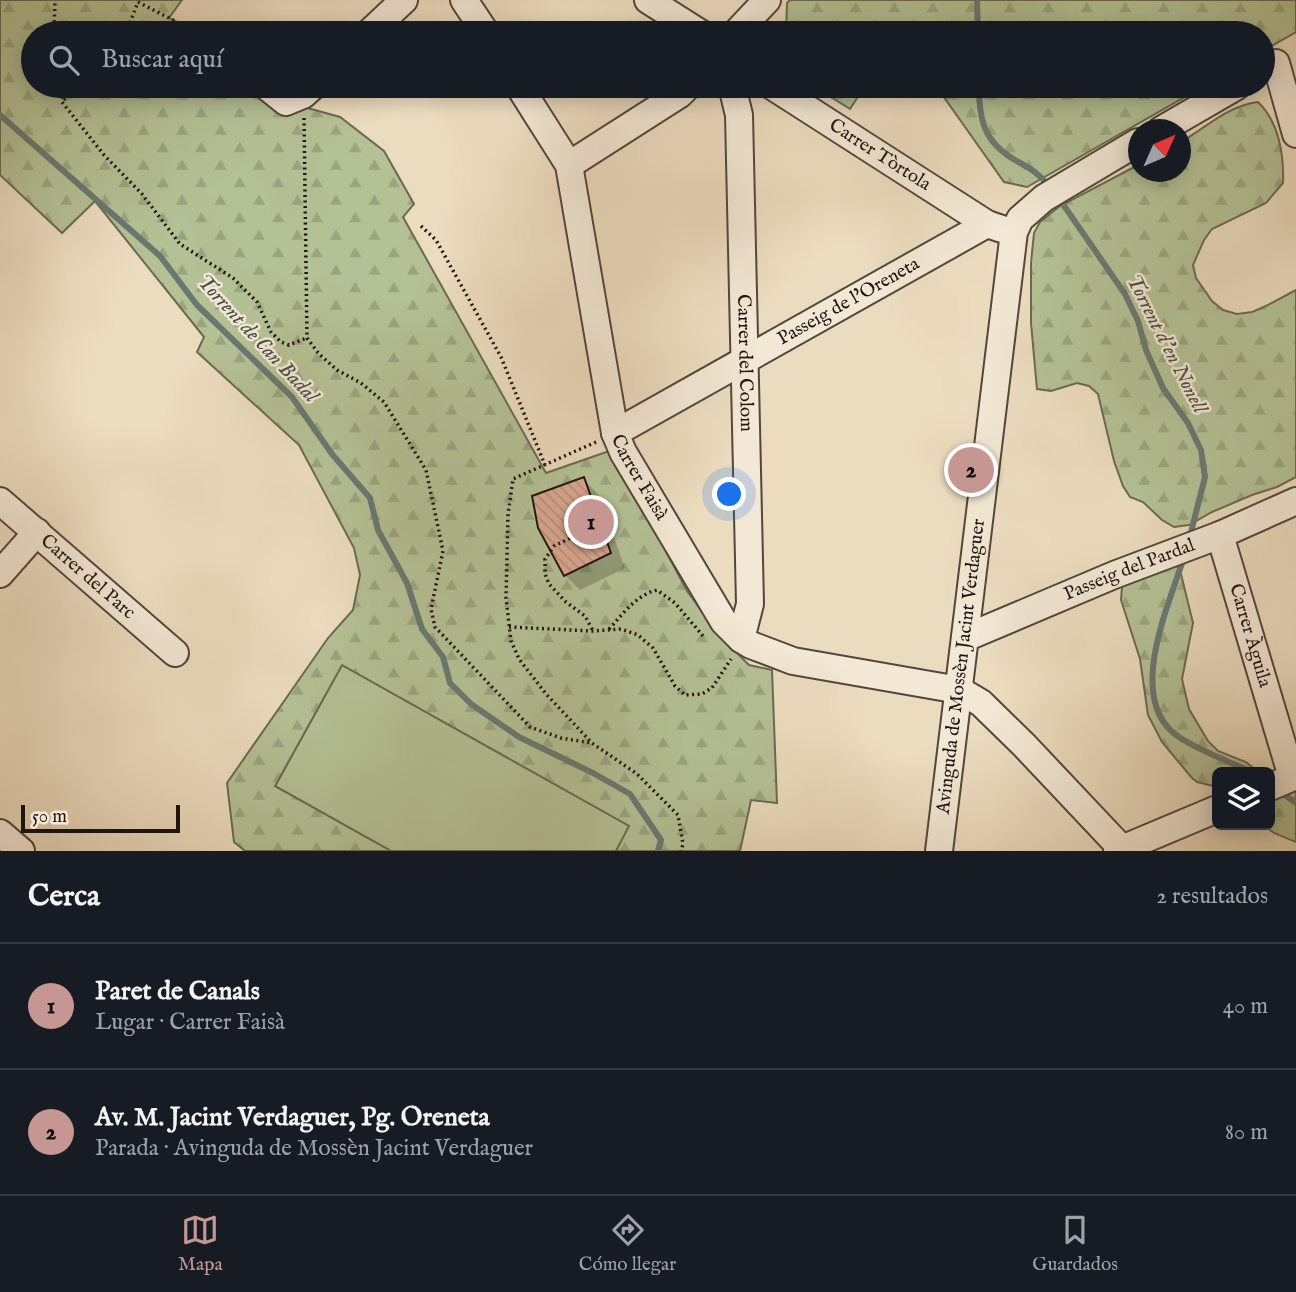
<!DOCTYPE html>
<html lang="es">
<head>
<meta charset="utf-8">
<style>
	body { margin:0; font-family:"IM FELL English",serif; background:#242831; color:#f1f3f6 }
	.controls { position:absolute; right:21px; bottom:21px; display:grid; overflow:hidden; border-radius:10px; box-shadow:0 4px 18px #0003 }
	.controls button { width:63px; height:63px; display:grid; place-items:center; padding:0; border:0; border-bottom:2px solid #363941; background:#171b24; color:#f1f3f6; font:35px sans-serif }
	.compass { position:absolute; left:1128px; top:119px; width:63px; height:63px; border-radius:50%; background:#171b24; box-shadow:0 4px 18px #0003; rotate:45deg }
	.scale { position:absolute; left:21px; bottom:18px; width:159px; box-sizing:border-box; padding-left:7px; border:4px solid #201511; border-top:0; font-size:19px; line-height:24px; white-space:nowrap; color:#201511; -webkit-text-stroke:5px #f3e8d5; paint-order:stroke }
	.you { position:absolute; left:730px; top:495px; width:24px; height:24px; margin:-18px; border:5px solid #fff; border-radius:50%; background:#1a73e8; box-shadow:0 0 0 10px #1a73e833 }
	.badge { display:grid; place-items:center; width:46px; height:46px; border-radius:50%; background:#c59692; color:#111; font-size:23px; font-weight:700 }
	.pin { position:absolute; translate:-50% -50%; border:4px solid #fff; box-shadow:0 2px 7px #0006 }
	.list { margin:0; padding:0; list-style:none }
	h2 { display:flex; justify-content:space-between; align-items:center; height:91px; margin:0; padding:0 28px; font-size:30px }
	h2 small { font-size:23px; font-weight:400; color:#9ea1a6 }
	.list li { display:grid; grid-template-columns:46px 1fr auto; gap:21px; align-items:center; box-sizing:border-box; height:126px; padding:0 28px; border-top:2px solid #363941 }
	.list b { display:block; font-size:26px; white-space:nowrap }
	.list p { margin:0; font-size:23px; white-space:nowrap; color:#9ea1a6 }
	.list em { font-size:23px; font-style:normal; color:#9ea1a6 }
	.icon { flex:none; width:38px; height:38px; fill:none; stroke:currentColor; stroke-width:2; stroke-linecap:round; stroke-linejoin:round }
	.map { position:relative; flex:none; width:1296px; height:851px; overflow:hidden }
	.search { position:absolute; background:#171b24; box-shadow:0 4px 18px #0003; left:21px; right:21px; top:21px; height:77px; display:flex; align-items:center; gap:18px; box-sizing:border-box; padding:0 24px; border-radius:38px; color:#9ea1a6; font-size:26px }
	.sheet { height:343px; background:#171b24 }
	nav { display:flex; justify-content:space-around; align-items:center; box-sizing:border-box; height:98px; border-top:2px solid #363941; background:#171b24; font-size:19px; color:#9ea1a6 }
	nav a { display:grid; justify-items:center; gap:4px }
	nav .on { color:#c59692 }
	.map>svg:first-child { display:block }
	.grass { fill:#b4c195; stroke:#6a6b53; stroke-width:2 }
	.forest { fill:url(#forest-firs); stroke:#6a6b53; stroke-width:2 }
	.shadow { fill:#0003 }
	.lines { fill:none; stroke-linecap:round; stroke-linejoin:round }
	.stream { stroke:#697971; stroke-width:6 }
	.building { fill:url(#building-back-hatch); stroke:#201511; stroke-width:2 }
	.minor-casing { stroke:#53473c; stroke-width:30 }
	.path { stroke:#201511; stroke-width:3.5; stroke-dasharray:2 3.5; stroke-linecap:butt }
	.minor { stroke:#f3e8d5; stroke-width:26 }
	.labels { text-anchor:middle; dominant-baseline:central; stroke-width:5; stroke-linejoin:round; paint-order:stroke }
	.street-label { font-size:19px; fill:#201511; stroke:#f3e8d5 }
	.water-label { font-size:21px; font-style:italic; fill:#4a4f49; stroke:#f3e8d5 }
</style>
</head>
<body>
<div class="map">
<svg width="1296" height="851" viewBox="0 0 1296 851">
	<defs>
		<pattern id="forest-firs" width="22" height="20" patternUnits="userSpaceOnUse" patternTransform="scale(1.75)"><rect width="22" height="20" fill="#b4c195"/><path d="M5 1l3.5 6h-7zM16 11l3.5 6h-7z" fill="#9aa57f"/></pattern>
		<pattern id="building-back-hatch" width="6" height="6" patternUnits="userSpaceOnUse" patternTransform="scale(1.75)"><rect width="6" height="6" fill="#d9a690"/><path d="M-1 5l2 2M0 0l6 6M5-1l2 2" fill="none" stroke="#ba8e7b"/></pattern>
	</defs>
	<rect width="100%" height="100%" fill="#ecdcbf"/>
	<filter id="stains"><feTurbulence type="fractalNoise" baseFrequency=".00286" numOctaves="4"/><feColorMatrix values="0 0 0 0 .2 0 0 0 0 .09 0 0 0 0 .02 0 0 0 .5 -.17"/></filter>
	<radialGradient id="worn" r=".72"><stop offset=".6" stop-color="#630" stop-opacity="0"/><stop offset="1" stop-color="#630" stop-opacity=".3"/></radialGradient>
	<polygon class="grass" points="342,665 630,826 616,851 391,851 275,786"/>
	<g class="forest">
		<polygon points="0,0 182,0 169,18 198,33 33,33 33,86 266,86 286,102 340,117 384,151 414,204 403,217 546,473 612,450 687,591 722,638 749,665 772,670 777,803 751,800 740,851 616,851 629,826 342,665 275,786 391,851 245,851 234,842 227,783 328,638 353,610 360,575 354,548 299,445 197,352 204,337 95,201 62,233 0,175"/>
		<polygon points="790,0 1296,0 1296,32 1263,51 1263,33 786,33 787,3"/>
		<polygon points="813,86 865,86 850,109"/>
		<polygon points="936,86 1204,86 1027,187 1004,182"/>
		<path d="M1258,102C1279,122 1284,155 1283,183L1266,203L1212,229L1204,240L1193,265L1196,278L1212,301L1223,310L1237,314L1252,312L1266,306L1296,290V477L1277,487L1252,495L1212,512L1189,525L1174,527L1162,520L1143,502L1130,497L1123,486L1114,461L1098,394L1089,386L1077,383L1051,391L1037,389L1031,323V263L1034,233L1040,222L1060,206L1138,165V172H1180L1181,142C1207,127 1227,106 1258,102Z"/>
		<polygon points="1172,564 1178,567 1181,574 1193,623 1182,679 1189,709 1208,741 1218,751 1246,762 1258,772 1217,772 1217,787 1197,782 1192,778 1162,742 1148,715 1140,659 1121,600 1122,587 1126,581"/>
		<polygon points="1296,789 1296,842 1274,833 1264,825 1270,825 1270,800"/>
	</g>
	<polygon class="shadow" points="583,479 598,494 625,568 580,590 565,575"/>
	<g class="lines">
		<g class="stream">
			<polyline points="977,0 978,33"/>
			<path d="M979,86C979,120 984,142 1015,160C1029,168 1039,173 1049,186"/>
			<polyline points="0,115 160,256 197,305 292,397 332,454 370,498 378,530 407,583 422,629 443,657 450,683 471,704 519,737 593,773 630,794 661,840 658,851"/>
			<polyline points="1058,197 1125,294 1138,321 1146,350 1163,388 1188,423 1201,450 1205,477 1189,540"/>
			<path d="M1184,557C1169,605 1124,701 1179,737C1198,750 1230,762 1252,772"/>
			<polyline points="1278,790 1296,803"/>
		</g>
	</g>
	<polygon class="building" points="584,477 611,553 564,576 538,528 532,496"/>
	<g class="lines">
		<defs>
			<g id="minor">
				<polyline points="464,0 486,33"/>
				<polyline points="648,0 700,33"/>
				<polyline points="369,33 404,0"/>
				<polyline points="736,33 767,0"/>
				<polyline points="1276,63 1296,134"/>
				<polyline points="266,86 286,102 303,95 313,86"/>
				<path id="s1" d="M519,86L569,165L615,433L623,452L724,622L741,639L751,645L793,661L959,690L981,703L1024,745L1124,851"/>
				<path id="s2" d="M732,86L739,115L750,604L741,639"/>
				<path id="s3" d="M772,86L987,224L1002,229"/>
				<polyline points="1161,130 1237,86"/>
				<polyline points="569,165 680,94 688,86"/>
				<path id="s4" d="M615,433L987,224"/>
				<path id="s5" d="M0,501L175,653"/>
				<path id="s6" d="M1220,535L1292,777"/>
				<polyline points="0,574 37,532"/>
				<path id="s7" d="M965,638L1114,575L1220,535L1296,501"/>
				<polyline points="1270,787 1296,776"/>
				<polyline points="0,833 21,851"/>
				<path id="s8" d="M939,851L1014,232L1020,219L1044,198L1138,142"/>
				<polyline points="1117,851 1217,809"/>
			</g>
		</defs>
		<use href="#minor" class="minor-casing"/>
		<g class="path">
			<polyline points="138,2 198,33"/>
			<polyline points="54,33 55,0"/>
			<polyline points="126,33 138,2"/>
			<polyline points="65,86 62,102 104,155 142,194 180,244 233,278 257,302 271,332 281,342 289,345 307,338"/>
			<polyline points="64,100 78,86"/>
			<polyline points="304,118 307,338 319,354 337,370 361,383 384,402 426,470 443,551 431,609 435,627 530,727 561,738 592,743"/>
			<polyline points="421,226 436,240 501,357 545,465"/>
			<polyline points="596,442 513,479 508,514 506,598 511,641 519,659 546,694 592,743 637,774 678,815 683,844 681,851"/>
			<polyline points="575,536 554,546 545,559 545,574 549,584 566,602 585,616 593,631"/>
			<polyline points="509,627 593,631 621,629 638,635 653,648 675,686 685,695 702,694 712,688 731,659"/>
			<path d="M609,629C623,614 636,595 657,590L675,603L703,636"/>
		</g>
		<use href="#minor" class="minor"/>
	</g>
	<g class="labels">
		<g class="street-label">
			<text stroke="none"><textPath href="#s3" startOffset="128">Carrer Tòrtola</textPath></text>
			<text stroke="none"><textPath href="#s4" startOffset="268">Passeig de l'Oreneta</textPath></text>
			<text stroke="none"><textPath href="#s2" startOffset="278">Carrer del Colom</textPath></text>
			<text stroke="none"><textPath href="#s1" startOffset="416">Carrer Faisà</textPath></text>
			<text stroke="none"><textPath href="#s7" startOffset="178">Passeig del Pardal</textPath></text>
			<text stroke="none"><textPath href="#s5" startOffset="116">Carrer del Parc</textPath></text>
			<text stroke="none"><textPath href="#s6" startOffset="105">Carrer Àguila</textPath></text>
			<text stroke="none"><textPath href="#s8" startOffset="186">Avinguda de Mossèn Jacint Verdaguer</textPath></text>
		</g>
		<g class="water-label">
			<text transform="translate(257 339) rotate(47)">Torrent de Can Badal</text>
			<text transform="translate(1166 344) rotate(63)">Torrent d'en Nonell</text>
		</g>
	</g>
	<rect width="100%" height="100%" filter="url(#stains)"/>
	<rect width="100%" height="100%" fill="url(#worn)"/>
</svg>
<div class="controls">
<button><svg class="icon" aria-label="layers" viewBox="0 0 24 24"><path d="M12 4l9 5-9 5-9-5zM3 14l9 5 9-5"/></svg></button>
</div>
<svg class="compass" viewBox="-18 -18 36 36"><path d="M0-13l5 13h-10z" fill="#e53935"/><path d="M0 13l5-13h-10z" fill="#9ea1a6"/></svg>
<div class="scale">50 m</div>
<div class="you"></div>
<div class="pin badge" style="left:591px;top:522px">1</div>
<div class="pin badge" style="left:971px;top:470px">2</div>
<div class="search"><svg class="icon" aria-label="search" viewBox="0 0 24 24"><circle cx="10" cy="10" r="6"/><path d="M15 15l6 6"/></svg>Buscar aquí</div>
</div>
<section class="sheet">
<h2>Cerca<small>2 resultados</small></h2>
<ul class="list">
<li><span class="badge">1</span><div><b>Paret de Canals</b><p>Lugar · Carrer Faisà</p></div><em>40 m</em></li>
<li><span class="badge">2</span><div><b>Av. M. Jacint Verdaguer, Pg. Oreneta</b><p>Parada · Avinguda de Mossèn Jacint Verdaguer</p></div><em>80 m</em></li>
</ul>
</section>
<nav>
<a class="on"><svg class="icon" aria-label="map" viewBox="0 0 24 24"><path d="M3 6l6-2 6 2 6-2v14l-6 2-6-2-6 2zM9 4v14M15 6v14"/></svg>Mapa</a>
<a><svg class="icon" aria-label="directions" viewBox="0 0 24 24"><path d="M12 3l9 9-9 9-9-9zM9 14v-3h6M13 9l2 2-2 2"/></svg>Cómo llegar</a>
<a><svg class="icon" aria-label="saved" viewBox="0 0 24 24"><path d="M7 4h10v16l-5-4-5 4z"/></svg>Guardados</a>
</nav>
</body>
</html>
